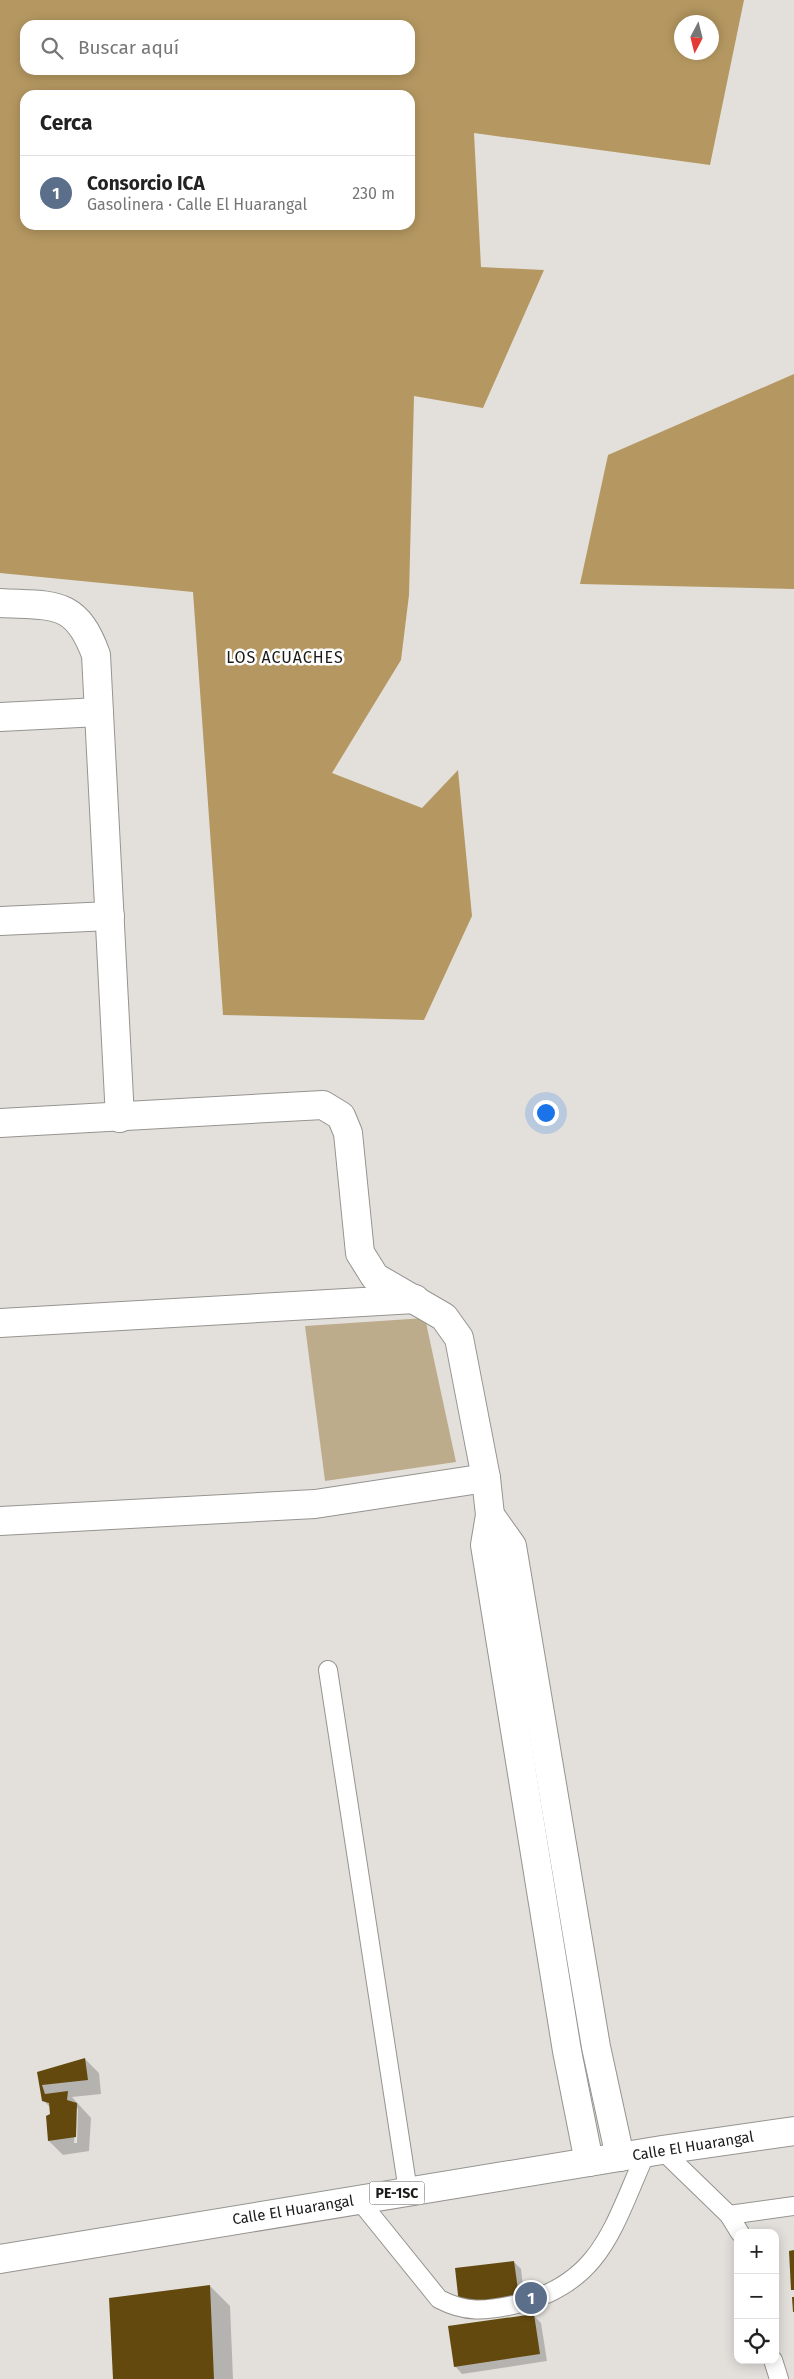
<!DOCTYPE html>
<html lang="es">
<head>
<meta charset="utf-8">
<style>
	body { margin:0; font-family:"Fira Sans",sans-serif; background:#f2f2f2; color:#222 }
	.controls { position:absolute; right:15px; bottom:15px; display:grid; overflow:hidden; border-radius:10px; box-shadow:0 2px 12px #0003 }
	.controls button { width:45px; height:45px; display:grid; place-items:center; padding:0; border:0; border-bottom:1px solid #e0e0e0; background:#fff; color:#222; font:25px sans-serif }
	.compass { position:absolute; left:674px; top:15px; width:45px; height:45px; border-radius:50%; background:#fff; box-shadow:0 2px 12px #0003; rotate:187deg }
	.you { position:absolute; left:545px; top:1112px; width:18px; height:18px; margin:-12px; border:4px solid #fff; border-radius:50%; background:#1a73e8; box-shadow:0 0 0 8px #1a73e833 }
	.badge { display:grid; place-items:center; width:32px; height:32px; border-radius:50%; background:#6842ba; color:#fff; font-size:16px; font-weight:700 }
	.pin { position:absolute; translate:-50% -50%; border:2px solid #fff; box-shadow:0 1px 5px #0006 }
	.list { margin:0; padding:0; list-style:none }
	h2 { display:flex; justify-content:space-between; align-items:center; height:65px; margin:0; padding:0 20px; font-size:21px }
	h2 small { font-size:16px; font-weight:400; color:#767676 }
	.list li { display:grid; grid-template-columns:32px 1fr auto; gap:15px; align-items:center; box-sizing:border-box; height:75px; padding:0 20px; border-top:1px solid #e0e0e0 }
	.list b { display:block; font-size:19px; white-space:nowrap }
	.list p { margin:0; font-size:16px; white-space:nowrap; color:#767676 }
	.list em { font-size:16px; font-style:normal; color:#767676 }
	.icon { flex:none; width:28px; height:28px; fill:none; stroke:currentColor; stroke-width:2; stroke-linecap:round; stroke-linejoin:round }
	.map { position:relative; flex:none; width:794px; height:2379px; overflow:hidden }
	.search { position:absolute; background:#fff; box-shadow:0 2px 12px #0003; left:20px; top:20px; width:395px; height:55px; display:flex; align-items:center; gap:12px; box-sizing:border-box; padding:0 18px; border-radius:15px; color:#767676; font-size:19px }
	.panel { position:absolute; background:#fff; box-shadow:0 2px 12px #0003; left:20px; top:90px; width:395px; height:140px; border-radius:15px }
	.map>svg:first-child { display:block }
	.green { fill:#bdac8b }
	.forest { fill:#b59861; fill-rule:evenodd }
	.shadow { fill:#0003; fill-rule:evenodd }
	.building { fill:#63490d }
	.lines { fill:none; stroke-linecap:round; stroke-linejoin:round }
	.lane-casing { stroke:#969490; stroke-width:20 }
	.street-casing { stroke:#969490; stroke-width:30 }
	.primary-casing { stroke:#969490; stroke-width:30 }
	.lane { stroke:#fff; stroke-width:18 }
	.street { stroke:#fff; stroke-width:28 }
	.primary { stroke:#fff; stroke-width:28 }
	.labels { text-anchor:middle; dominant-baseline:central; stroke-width:5; stroke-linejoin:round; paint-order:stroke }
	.shield { fill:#fff; stroke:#605f5f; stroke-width:1 }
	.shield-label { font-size:14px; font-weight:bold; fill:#1c1b1a }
	.street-label { font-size:15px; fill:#1c1b1a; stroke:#fff }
	.neighbourhood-label { font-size:16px; letter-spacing:1px; fill:#1c1b1a; stroke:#fff }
</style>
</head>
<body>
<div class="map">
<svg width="794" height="2379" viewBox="0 0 794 2379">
	<rect width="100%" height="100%" fill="#e3e0dc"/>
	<polygon class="green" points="425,1318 456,1462 325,1481 305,1326"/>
	<g class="forest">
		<path d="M0,0H744L710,165L474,133L481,267L544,270L483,408L414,396L409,595L401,660L332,773L422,808L458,770L472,916L424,1020L223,1015L193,592L0,573ZM682,22H712V52H682ZM25,25H410V70H25ZM25,95H410V225H25Z"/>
		<polygon points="794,374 794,589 580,584 608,455"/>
	</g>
	<g class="shadow">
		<path d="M85,2059L99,2073L101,2094L72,2097L91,2118L89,2151L63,2155L49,2141L47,2117L51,2114L50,2107L43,2100L38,2073ZM76,2107L78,2109L77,2143H74Z"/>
		<polygon points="514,2262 521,2269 525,2304 468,2311"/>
		<polygon points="210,2286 230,2306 233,2379 114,2379"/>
		<polygon points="533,2315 541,2323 547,2361 462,2374 455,2366"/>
	</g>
	<g class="building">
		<polygon points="85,2058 88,2080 42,2085 45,2094 68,2091 67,2100 77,2103 76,2137 48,2141 46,2116 50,2114 49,2103 42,2101 37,2072"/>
		<polygon points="794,2250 794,2290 791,2290 789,2251"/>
		<polygon points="514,2261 519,2297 459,2304 455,2268"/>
		<polygon points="210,2285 214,2379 113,2379 109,2298"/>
		<polygon points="792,2297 794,2297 794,2312 793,2312"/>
		<polygon points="534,2314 540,2354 454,2367 448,2326"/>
	</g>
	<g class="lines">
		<defs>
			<g id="lane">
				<polyline points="328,1670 408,2191"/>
				<polyline points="662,2150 729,2215 740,2233"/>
				<path d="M359,2200L439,2299C466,2313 485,2311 513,2305C602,2285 613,2226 646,2153"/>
				<polyline points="729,2215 794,2206"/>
				<polyline points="773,2360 779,2379"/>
			</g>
			<g id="street">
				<path d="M0,603C53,606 76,599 96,655L120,1118"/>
				<polyline points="0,717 99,712"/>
				<polyline points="0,921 110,916"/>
				<polyline points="0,1123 323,1105 341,1116 348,1133 360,1253 375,1277 444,1317 459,1338 486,1478 490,1515 485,1545 567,2051 589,2162"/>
				<polyline points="0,1323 415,1299"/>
				<polyline points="490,1515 512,1546 596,2047 620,2157"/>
				<polyline points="0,1521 315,1504 486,1478"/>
			</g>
			<polyline id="primary" points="0,2259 662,2150 794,2131"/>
		</defs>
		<use href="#lane" class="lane-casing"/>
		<use href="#street" class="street-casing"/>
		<use href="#primary" class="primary-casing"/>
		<use href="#lane" class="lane"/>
		<use href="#street" class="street"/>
		<use href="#primary" class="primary"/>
	</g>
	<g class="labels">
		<rect class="shield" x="369.5" y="2181.5" width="55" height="23" rx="4"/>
		<g class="shield-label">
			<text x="397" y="2193">PE-1SC</text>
		</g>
		<g class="street-label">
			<text transform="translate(693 2146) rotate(-9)">Calle El Huarangal</text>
			<text transform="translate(293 2210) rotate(-9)">Calle El Huarangal</text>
		</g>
		<g class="neighbourhood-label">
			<text x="285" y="657">LOS ACUACHES</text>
		</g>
	</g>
</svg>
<div class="controls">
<button>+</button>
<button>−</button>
<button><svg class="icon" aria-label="locate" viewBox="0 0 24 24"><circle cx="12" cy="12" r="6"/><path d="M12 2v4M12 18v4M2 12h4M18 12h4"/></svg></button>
</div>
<svg class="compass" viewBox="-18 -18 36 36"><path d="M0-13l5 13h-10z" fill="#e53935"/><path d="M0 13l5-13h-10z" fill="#767676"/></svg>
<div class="you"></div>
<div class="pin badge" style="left:531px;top:2298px;background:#5c6f8a">1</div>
<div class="search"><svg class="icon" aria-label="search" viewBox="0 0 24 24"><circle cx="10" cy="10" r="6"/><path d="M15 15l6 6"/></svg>Buscar aquí</div>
<section class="panel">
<h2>Cerca<small></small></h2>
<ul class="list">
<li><span class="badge" style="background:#5c6f8a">1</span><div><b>Consorcio ICA</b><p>Gasolinera · Calle El Huarangal</p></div><em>230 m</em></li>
</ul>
</section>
</div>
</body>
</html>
